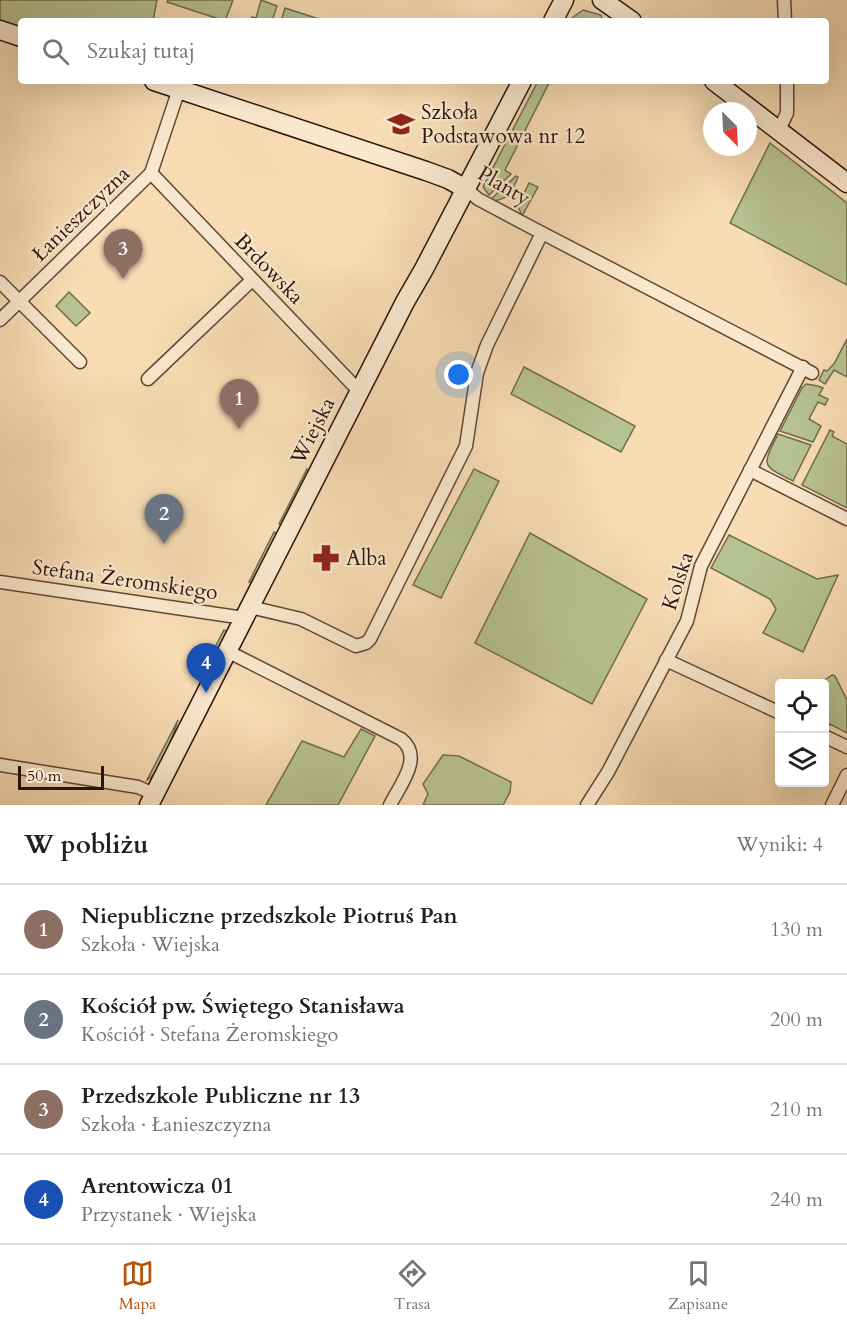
<!DOCTYPE html>
<html lang="pl">
<head>
<meta charset="utf-8">
<style>
	body { margin:0; font-family:Cardo,serif; background:#f6f6f6; color:#202124 }
	.controls { position:absolute; right:18px; bottom:18px; display:grid; overflow:hidden; border-radius:6px; box-shadow:0 6px 24px #0002 }
	.controls button { width:54px; height:54px; display:grid; place-items:center; padding:0; border:0; border-bottom:2px solid #e0e0e0; background:#fff; color:#202124; font:30px sans-serif }
	.compass { position:absolute; left:703px; top:102px; width:54px; height:54px; border-radius:50%; background:#fff; box-shadow:0 6px 24px #0002; rotate:156deg }
	.scale { position:absolute; left:18px; bottom:15px; width:86px; box-sizing:border-box; padding-left:6px; border:3px solid #2d140b; border-top:0; font-size:16px; line-height:21px; white-space:nowrap; color:#2d140b; -webkit-text-stroke:4px #fae8ce; paint-order:stroke }
	.you { position:absolute; left:459px; top:375px; width:21px; height:21px; margin:-15px; border:4px solid #fff; border-radius:50%; background:#1a73e8; box-shadow:0 0 0 9px #1a73e833 }
	.badge { display:grid; place-items:center; width:39px; height:39px; border-radius:50%; background:#b45309; color:#fff; font-size:20px; font-weight:700 }
	.pin { position:absolute; translate:-50% -50px; filter:drop-shadow(0 2px 3px #0008) }
	.pin::after { content:''; position:absolute; top:32px; width:21px; height:18px; background:inherit; clip-path:polygon(0 0,100% 0,50% 100%) }
	.list { margin:0; padding:0; list-style:none }
	h2 { display:flex; justify-content:space-between; align-items:center; height:78px; margin:0; padding:0 24px; font-size:26px }
	h2 small { font-size:20px; font-weight:400; color:#757577 }
	.list li { display:grid; grid-template-columns:39px 1fr auto; gap:18px; align-items:center; box-sizing:border-box; height:90px; padding:0 24px; border-top:2px solid #e0e0e0 }
	.list b { display:block; font-size:22px; white-space:nowrap }
	.list p { margin:0; font-size:20px; white-space:nowrap; color:#757577 }
	.list em { font-size:20px; font-style:normal; color:#757577 }
	.icon { flex:none; width:33px; height:33px; fill:none; stroke:currentColor; stroke-width:2; stroke-linecap:round; stroke-linejoin:round }
	.map { position:relative; flex:none; width:847px; height:805px; overflow:hidden }
	.search { position:absolute; background:#fff; box-shadow:0 6px 24px #0002; left:18px; right:18px; top:18px; height:66px; display:flex; align-items:center; gap:15px; box-sizing:border-box; padding:0 21px; border-radius:6px; color:#757577; font-size:22px }
	.sheet { height:438px; background:#fff }
	nav { display:flex; justify-content:space-around; align-items:center; box-sizing:border-box; height:84px; border-top:2px solid #e0e0e0; background:#fff; font-size:16px; color:#757577 }
	nav a { display:grid; justify-items:center; gap:3px }
	nav .on { color:#b45309 }
	.map>svg:first-child { display:block }
	.green { fill:#b7c292; stroke:#726b4e; stroke-width:1.5 }
	.lines { fill:none; stroke-linecap:round; stroke-linejoin:round }
	.street-casing { stroke:#604635; stroke-width:15 }
	.secondary-casing { stroke:#2d140b; stroke-width:21 }
	.street { stroke:#fae8ce; stroke-width:12 }
	.secondary { stroke:#fae8ce; stroke-width:18 }
	.labels { text-anchor:middle; dominant-baseline:central; stroke-width:4.5; stroke-linejoin:round; paint-order:stroke }
	.poi-label { font-size:21px; fill:#2d140b; stroke:#fae8ce; text-anchor:start }
	.street-label { font-size:21px; fill:#2d140b; stroke:#fae8ce }
</style>
</head>
<body>
<div class="map">
<svg width="847" height="805" viewBox="0 0 847 805">
	<rect width="100%" height="100%" fill="#f7dcb4"/>
	<filter id="stains"><feTurbulence type="fractalNoise" baseFrequency=".00333" numOctaves="4"/><feColorMatrix values="0 0 0 0 .2 0 0 0 0 .09 0 0 0 0 .02 0 0 0 .5 -.17"/></filter>
	<radialGradient id="worn" r=".72"><stop offset=".6" stop-color="#630" stop-opacity="0"/><stop offset="1" stop-color="#630" stop-opacity=".3"/></radialGradient>
	<g class="green">
		<polygon points="0,0 157,0 153,21 21,21 21,33 0,26"/>
		<polygon points="168,0 233,0 225,21 167,2"/>
		<polygon points="261,0 277,6 272,21 251,21 252,17 256,18"/>
		<polygon points="285,8 325,21 281,21"/>
		<polygon points="583,10 601,15 603,21 568,21"/>
		<polygon points="538,81 550,81 505,170 511,174 489,195 483,187"/>
		<polygon points="770,143 847,203 847,285 730,223"/>
		<path d="M516,176L518,177C513,190 506,203 490,200Z"/>
		<polygon points="529,183 538,187 522,216 518,206"/>
		<polygon points="69,292 90,313 76,326 56,306"/>
		<polygon points="847,339 847,377 834,370 825,384 819,380 824,370 827,371 834,364"/>
		<polygon points="524,367 635,426 621,452 511,394"/>
		<polygon points="806,384 818,386 823,388 819,395 828,399 825,405 818,402 809,419 821,426 813,442 780,431 802,388"/>
		<polygon points="830,430 834,432 832,436 847,444 847,508 802,485"/>
		<path d="M778,434L811,445L793,481C761,465 762,466 778,434Z"/>
		<polygon points="307,469 311,472 284,524 281,525 279,524"/>
		<polygon points="474,469 499,481 441,598 413,585"/>
		<polygon points="274,532 278,534 253,583 249,582"/>
		<polygon points="530,533 647,599 592,704 475,643"/>
		<polygon points="729,535 817,579 838,575 803,652 763,633 776,609 770,599 711,568"/>
		<polygon points="224,630 229,632 201,674"/>
		<polygon points="832,675 835,676 847,700 847,733 830,724 825,731 824,684 819,684"/>
		<path d="M178,720C173,736 161,773 147,780Z"/>
		<polygon points="361,729 375,736 338,805 266,805 302,741 344,757"/>
		<polygon points="443,755 459,756 511,782 510,792 503,805 423,805 428,794 423,784"/>
	</g>
	<g class="lines">
		<defs>
			<g id="street">
				<polyline points="784,0 785,21"/>
				<polyline points="779,130 787,113 787,81"/>
				<polyline points="151,173 359,391"/>
				<polyline points="466,189 478,199 542,233 812,373"/>
				<polyline points="0,282 80,362"/>
				<polyline points="0,320 151,173 179,89"/>
				<polyline points="148,379 252,280"/>
				<polyline points="750,470 847,519"/>
				<polyline points="0,582 244,618"/>
				<polyline points="250,607 301,619 356,646 366,643 370,639 466,446 477,373 487,345 542,233"/>
				<path d="M227,651L401,739C424,757 400,785 390,805"/>
				<polyline points="666,660 780,713"/>
				<polyline points="824,736 847,747"/>
				<polyline points="0,765 138,787 154,794"/>
				<polyline points="587,805 608,772 687,621 701,566 803,367"/>
				<polyline points="832,805 847,775"/>
			</g>
			<g id="secondary">
				<polyline points="602,0 632,21"/>
				<polyline points="553,21 564,0"/>
				<polyline points="0,30 21,37"/>
				<polyline points="154,81 426,171 448,179 466,189"/>
				<polyline points="714,81 847,183"/>
				<polyline points="149,805 405,302 424,269 522,81"/>
			</g>
		</defs>
		<use href="#street" class="street-casing"/>
		<use href="#secondary" class="secondary-casing"/>
		<use href="#street" class="street"/>
		<use href="#secondary" class="secondary"/>
	</g>
	<defs>
		<symbol id="school-bare" viewBox="-9 -9 18 18"><path d="M0-5L7-2L0 1L-7-2ZM-4 1L0 2.5L4 1V4Q0 6-4 4Z" fill="#8f2418" stroke="#fae8ce" stroke-width="2.5" paint-order="stroke"/></symbol>
		<symbol id="pharmacy-bare" viewBox="-9 -9 18 18"><path d="M-2-6h4v4h4v4h-4v4h-4v-4h-4v-4h4Z" fill="#8f2418" stroke="#fae8ce" stroke-width="2.5" paint-order="stroke"/></symbol>
	</defs>
	<g fill-rule="evenodd">
		<use href="#school-bare" x="382" y="105" width="38" height="38"/>
		<use href="#pharmacy-bare" x="307" y="539" width="38" height="38"/>
	</g>
	<g class="labels">
		<g class="poi-label">
			<text x="421" y="112">Szkoła<tspan x="421" dy="24">Podstawowa nr 12</tspan></text>
			<text x="346" y="558">Alba</text>
		</g>
		<g class="street-label">
			<text transform="translate(504 186) rotate(30)">Planty</text>
			<text transform="translate(81 214) rotate(-44)">Łanieszczyzna</text>
			<text transform="translate(269 269) rotate(46)">Brdowska</text>
			<text transform="translate(313 431) rotate(-63)">Wiejska</text>
			<text transform="translate(125 580) rotate(8)">Stefana Żeromskiego</text>
			<text transform="translate(678 581) rotate(-72)">Kolska</text>
		</g>
	</g>
	<rect width="100%" height="100%" filter="url(#stains)"/>
	<rect width="100%" height="100%" fill="url(#worn)"/>
</svg>
<div class="controls">
<button><svg class="icon" aria-label="locate" viewBox="0 0 24 24"><circle cx="12" cy="12" r="6"/><path d="M12 2v4M12 18v4M2 12h4M18 12h4"/></svg></button>
<button><svg class="icon" aria-label="layers" viewBox="0 0 24 24"><path d="M12 4l9 5-9 5-9-5zM3 14l9 5 9-5"/></svg></button>
</div>
<svg class="compass" viewBox="-18 -18 36 36"><path d="M0-13l5 13h-10z" fill="#e53935"/><path d="M0 13l5-13h-10z" fill="#757577"/></svg>
<div class="scale">50 m</div>
<div class="you"></div>
<div class="pin badge" style="left:239px;top:429px;background:#8d6e63">1</div>
<div class="pin badge" style="left:164px;top:544px;background:#6b7280">2</div>
<div class="pin badge" style="left:123px;top:279px;background:#8d6e63">3</div>
<div class="pin badge" style="left:206px;top:693px;background:#1a4fb4">4</div>
<div class="search"><svg class="icon" aria-label="search" viewBox="0 0 24 24"><circle cx="10" cy="10" r="6"/><path d="M15 15l6 6"/></svg>Szukaj tutaj</div>
</div>
<section class="sheet">
<h2>W pobliżu<small>Wyniki: 4</small></h2>
<ul class="list">
<li><span class="badge" style="background:#8d6e63">1</span><div><b>Niepubliczne przedszkole Piotruś Pan</b><p>Szkoła · Wiejska</p></div><em>130 m</em></li>
<li><span class="badge" style="background:#6b7280">2</span><div><b>Kościół pw. Świętego Stanisława</b><p>Kościół · Stefana Żeromskiego</p></div><em>200 m</em></li>
<li><span class="badge" style="background:#8d6e63">3</span><div><b>Przedszkole Publiczne nr 13</b><p>Szkoła · Łanieszczyzna</p></div><em>210 m</em></li>
<li><span class="badge" style="background:#1a4fb4">4</span><div><b>Arentowicza 01</b><p>Przystanek · Wiejska</p></div><em>240 m</em></li>
</ul>
</section>
<nav>
<a class="on"><svg class="icon" aria-label="map" viewBox="0 0 24 24"><path d="M3 6l6-2 6 2 6-2v14l-6 2-6-2-6 2zM9 4v14M15 6v14"/></svg>Mapa</a>
<a><svg class="icon" aria-label="directions" viewBox="0 0 24 24"><path d="M12 3l9 9-9 9-9-9zM9 14v-3h6M13 9l2 2-2 2"/></svg>Trasa</a>
<a><svg class="icon" aria-label="saved" viewBox="0 0 24 24"><path d="M7 4h10v16l-5-4-5 4z"/></svg>Zapisane</a>
</nav>
</body>
</html>
